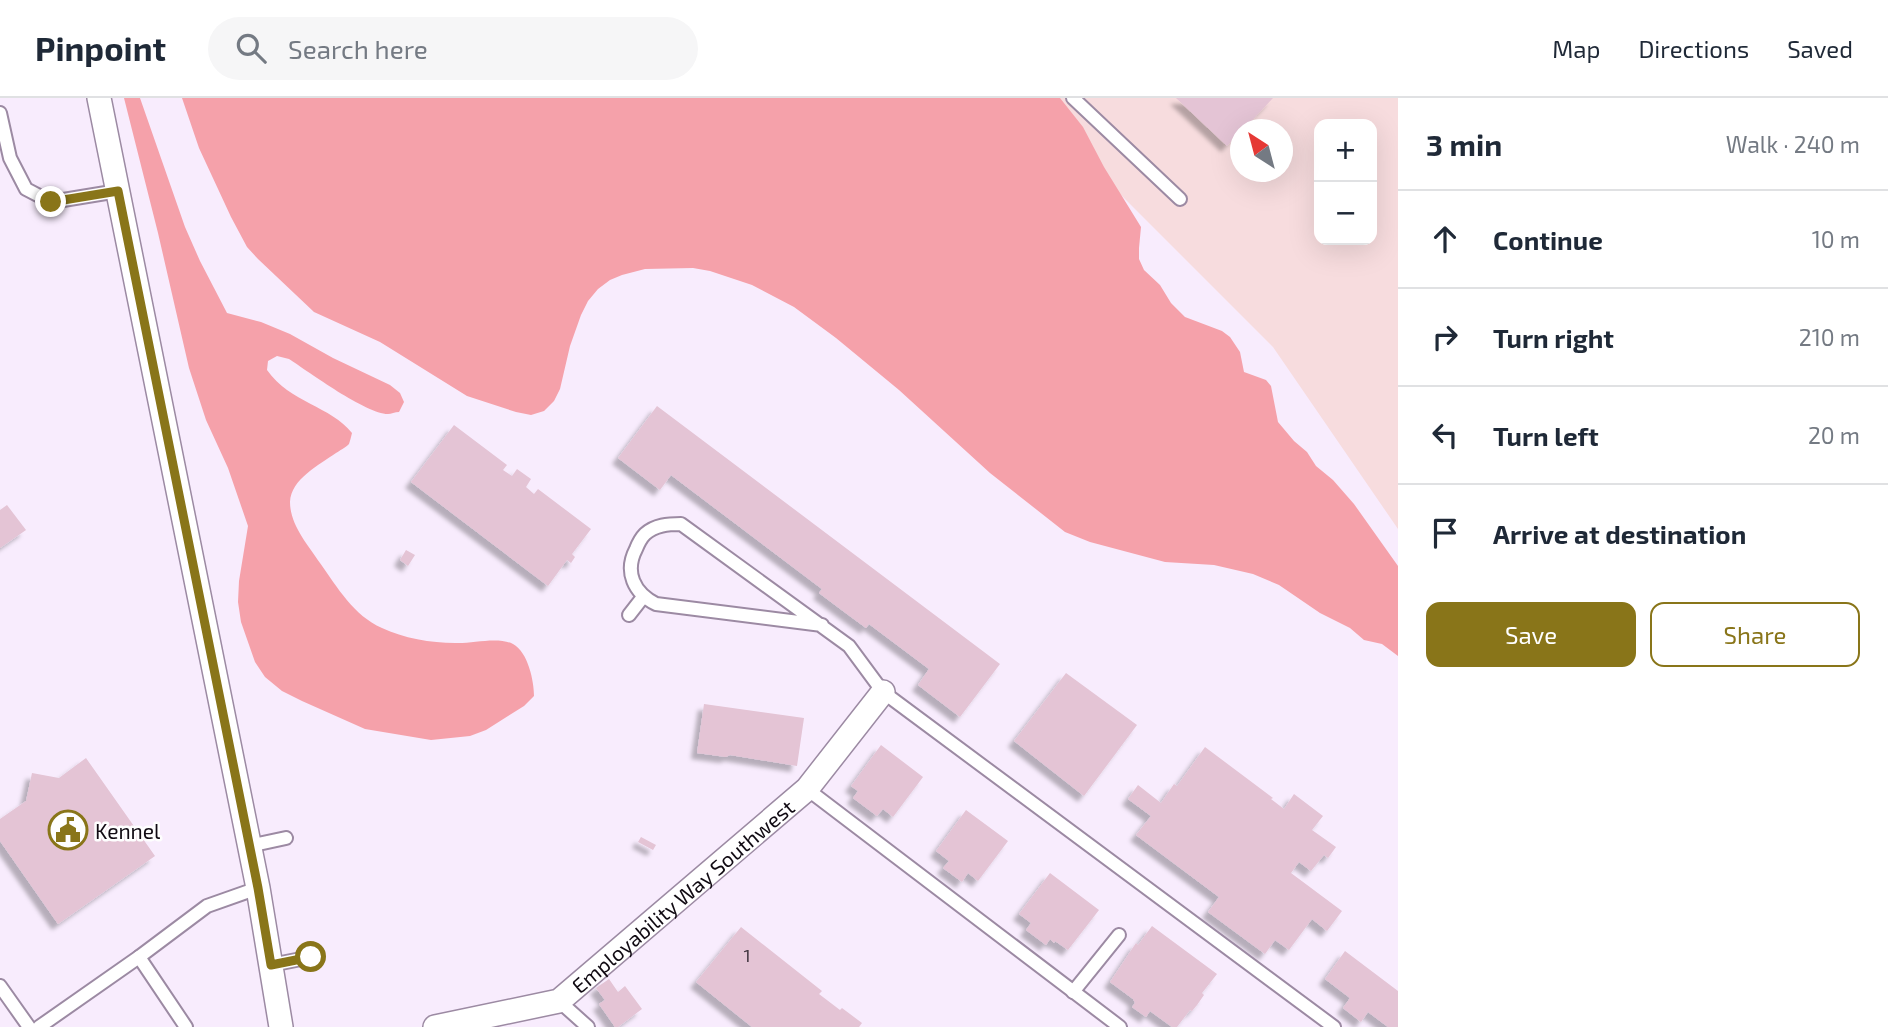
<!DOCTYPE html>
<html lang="en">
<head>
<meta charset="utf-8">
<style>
	body { margin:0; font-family:"Exo 2",sans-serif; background:#f6f6f7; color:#1f2937 }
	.controls { position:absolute; right:21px; top:21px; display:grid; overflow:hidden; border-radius:14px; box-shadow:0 7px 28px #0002 }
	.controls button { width:63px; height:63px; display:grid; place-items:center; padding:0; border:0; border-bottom:2px solid #e0e1e3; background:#fff; color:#1f2937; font:35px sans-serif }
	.compass { position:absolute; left:1230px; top:21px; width:63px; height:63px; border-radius:50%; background:#fff; box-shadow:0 7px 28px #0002; rotate:324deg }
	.stop { position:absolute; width:21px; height:21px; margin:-16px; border:5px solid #897519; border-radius:50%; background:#fff }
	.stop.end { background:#897519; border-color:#fff; box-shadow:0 2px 7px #0008 }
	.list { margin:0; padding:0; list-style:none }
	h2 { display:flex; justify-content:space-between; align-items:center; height:91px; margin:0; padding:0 28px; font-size:30px }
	h2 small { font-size:23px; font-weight:400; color:#747a83 }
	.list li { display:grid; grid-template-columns:46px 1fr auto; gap:21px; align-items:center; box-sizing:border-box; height:98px; padding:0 28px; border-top:2px solid #e0e1e3 }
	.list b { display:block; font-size:26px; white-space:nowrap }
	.list em { font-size:23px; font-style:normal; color:#747a83 }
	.actions { display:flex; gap:14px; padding:21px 28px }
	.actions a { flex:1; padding:16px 0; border:2px solid #897519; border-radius:14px; text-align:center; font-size:24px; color:#897519 }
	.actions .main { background:#897519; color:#fff }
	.icon { flex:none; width:38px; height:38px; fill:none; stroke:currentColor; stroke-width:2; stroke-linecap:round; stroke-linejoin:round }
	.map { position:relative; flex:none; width:1398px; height:929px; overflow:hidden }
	header { display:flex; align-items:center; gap:42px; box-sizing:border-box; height:98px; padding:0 35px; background:#fff; border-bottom:2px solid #e0e1e3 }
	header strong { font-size:33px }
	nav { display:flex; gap:38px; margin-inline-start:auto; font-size:24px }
	.search { width:490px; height:63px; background:#f6f6f7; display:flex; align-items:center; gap:18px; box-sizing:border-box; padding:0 24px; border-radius:38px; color:#747a83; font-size:26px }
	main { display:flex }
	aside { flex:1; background:#fff }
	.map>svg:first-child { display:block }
	.green { fill:#f7dcde; fill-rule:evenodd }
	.forest { fill:#f5a1aa }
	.building { fill:#e4c4d5; filter:url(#shadow) }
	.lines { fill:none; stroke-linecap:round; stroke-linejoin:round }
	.lane-casing { stroke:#9c8aa3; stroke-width:16 }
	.street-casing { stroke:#9c8aa3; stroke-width:26 }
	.lane { stroke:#fff; stroke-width:12 }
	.street { stroke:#fff; stroke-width:23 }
	.route { stroke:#897519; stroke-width:9 }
	.labels { text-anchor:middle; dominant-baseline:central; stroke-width:5; stroke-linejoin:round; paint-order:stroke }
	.number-label { font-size:18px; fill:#453843 }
	.poi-label { font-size:21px; fill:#100a12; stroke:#fefefe; text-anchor:start }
	.street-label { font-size:21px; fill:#100a12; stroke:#fefefe }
</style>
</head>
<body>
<header>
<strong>Pinpoint</strong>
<div class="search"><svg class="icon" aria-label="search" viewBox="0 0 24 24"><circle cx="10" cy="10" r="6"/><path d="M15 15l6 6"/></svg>Search here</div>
<nav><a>Map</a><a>Directions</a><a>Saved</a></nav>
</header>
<main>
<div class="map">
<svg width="1398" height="929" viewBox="0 0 1398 929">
	<defs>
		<filter id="shadow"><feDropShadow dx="-6" dy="6" stdDeviation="2" flood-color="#0004"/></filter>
	</defs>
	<rect width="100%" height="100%" fill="#f8ecfd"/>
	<path class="green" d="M1024,0H1398V431L1273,249ZM1319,26H1372V142H1319ZM1240,32H1282V74H1240Z"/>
	<g class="forest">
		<path d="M124,0H140L185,129L200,163L227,215L261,224L290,236L333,260L390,287L400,295L404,304L399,314C395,314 391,316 388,316C366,316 309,274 289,261L277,258L268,263L267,272C290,305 331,308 352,335C351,339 350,343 349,346C346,349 339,353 336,355C319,367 291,381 290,404C290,427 308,447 320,465C338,490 353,517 382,530C403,540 431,545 455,545C472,546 497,538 513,546C528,554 534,583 534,598L524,608L486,632L470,638L431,642L365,631L302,603L282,593L265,579L255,564L241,524L238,504L239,483L248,428L228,370L206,322L189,270L158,135Z"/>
		<polygon points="182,0 1060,0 1083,29 1104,69 1141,129 1139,150 1139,161 1144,172 1160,187 1171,205 1185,219 1222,233 1230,239 1240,254 1244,274 1266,282 1271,288 1278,324 1294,343 1307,354 1316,368 1333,382 1354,406 1398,468 1398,558 1382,546 1364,542 1350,530 1320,515 1279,487 1253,476 1214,467 1165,464 1090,444 1065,434 990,375 899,292 836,240 794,209 752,187 710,173 693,170 645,171 622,177 610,182 598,191 588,203 581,217 570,248 560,291 554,303 544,313 531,317 516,314 467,298 380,244 314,214 258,161 247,149 231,119 199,50"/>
	</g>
	<g class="building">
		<polygon points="1176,0 1273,0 1243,32 1240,32 1240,34 1227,48"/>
		<polygon points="657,308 1000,566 960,619 918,587 929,571 869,526 866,530 839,510 819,495 822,491 671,377 660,392 618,360"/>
		<polygon points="454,327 507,367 503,372 512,378 517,371 531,381 526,389 534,396 538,391 591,431 572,456 575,459 571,465 567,462 548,488 411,384"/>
		<polygon points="7,407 26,432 0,450 0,412"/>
		<polygon points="406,452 415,457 408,468 400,462"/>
		<polygon points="1066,575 1137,627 1084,698 1014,643"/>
		<polygon points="704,606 804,620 797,668 730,657 726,659 697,655"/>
		<polygon points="881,647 923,679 893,719 883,711 877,718 853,700 858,693 851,688"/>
		<polygon points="1205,649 1273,700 1271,701 1284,711 1294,696 1323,718 1312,732 1336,749 1328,760 1324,757 1311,773 1299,764 1291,775 1342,813 1327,833 1312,821 1289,852 1275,842 1265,856 1208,814 1219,799 1136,737 1151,718 1128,701 1138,687 1161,705 1174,686 1177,688"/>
		<polygon points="86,660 155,758 58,826 0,743 0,721 26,703 32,675 59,680"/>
		<polygon points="966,712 1008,743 978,783 968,775 962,784 943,770 949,763 936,753"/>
		<polygon points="641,739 656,747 653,752 638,744"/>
		<polygon points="1050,775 1099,812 1068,852 1055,843 1054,845 1050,841 1046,847 1026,832 1031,825 1019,816"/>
		<polygon points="1152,828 1217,876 1202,895 1204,897 1197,907 1192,913 1190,912 1177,929 1172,929 1150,913 1146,919 1132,909 1135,905 1133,901 1110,884 1136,845 1138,847"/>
		<polygon points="741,829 822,893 819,896 840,912 842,910 862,925 859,929 752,929 696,884"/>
		<polygon points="1345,853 1398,893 1398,929 1388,929 1368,914 1361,924 1343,910 1350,900 1325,881"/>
		<polygon points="609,881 618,894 625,888 642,911 618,929 615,929 599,906 605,902 596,890"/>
	</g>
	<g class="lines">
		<defs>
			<g id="lane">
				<polyline points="1073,0 1180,101"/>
				<polyline points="0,15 10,60 26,91 51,104 118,93"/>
				<polyline points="629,517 643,499"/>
				<path d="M822,527L656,506C634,495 624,474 636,451C638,446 641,440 645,436C655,427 668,426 681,426L849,548L883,594L1334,929"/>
				<polyline points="807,691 1120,929"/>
				<polyline points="249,748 286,740"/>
				<polyline points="271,867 311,859"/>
				<polyline points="0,888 29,929"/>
				<polyline points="1073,894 1119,837"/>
				<polyline points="559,903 588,929"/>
				<polyline points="39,929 139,859"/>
				<polyline points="186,929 139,859 207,808 258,790"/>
			</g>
			<g id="street">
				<polyline points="99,0 258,790 281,929"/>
				<path id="s1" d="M435,929L559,903L807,691L883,594"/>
			</g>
		</defs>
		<use href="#lane" class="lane-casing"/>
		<use href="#street" class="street-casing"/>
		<use href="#lane" class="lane"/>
		<use href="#street" class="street"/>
	</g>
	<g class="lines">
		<polyline class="route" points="51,104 118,93 258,790 271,867 311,859"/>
	</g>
	<defs>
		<symbol id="civic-ring" viewBox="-11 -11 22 22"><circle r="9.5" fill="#fefefe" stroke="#897519" stroke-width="1.5"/><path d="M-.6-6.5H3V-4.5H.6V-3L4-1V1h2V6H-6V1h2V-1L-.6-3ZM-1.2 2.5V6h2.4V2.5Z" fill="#897519"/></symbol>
	</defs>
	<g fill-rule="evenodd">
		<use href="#civic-ring" x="46" y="710" width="44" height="44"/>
	</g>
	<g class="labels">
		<g class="number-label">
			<text x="747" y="857">1</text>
		</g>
		<g class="poi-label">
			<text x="95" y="732">Kennel</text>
		</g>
		<g class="street-label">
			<text stroke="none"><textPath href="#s1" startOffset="289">Employability Way Southwest</textPath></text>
		</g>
	</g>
</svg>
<div class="controls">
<button>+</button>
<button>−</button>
</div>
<svg class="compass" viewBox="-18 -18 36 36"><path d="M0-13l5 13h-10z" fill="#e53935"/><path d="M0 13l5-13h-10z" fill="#747a83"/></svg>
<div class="stop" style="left:311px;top:859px"></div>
<div class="stop end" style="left:51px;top:104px"></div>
</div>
<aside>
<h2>3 min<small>Walk · 240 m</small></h2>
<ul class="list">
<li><svg class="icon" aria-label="ahead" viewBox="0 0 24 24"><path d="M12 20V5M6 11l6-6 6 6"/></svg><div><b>Continue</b></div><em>10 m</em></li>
<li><svg class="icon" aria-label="right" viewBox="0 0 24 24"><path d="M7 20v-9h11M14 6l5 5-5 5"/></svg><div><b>Turn right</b></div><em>210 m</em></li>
<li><svg class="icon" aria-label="left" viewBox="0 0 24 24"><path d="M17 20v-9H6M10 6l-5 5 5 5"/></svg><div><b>Turn left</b></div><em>20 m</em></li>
<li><svg class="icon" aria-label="arrive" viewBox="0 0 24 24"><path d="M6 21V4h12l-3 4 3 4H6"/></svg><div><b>Arrive at destination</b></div></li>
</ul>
<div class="actions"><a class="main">Save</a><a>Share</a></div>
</aside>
</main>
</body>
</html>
